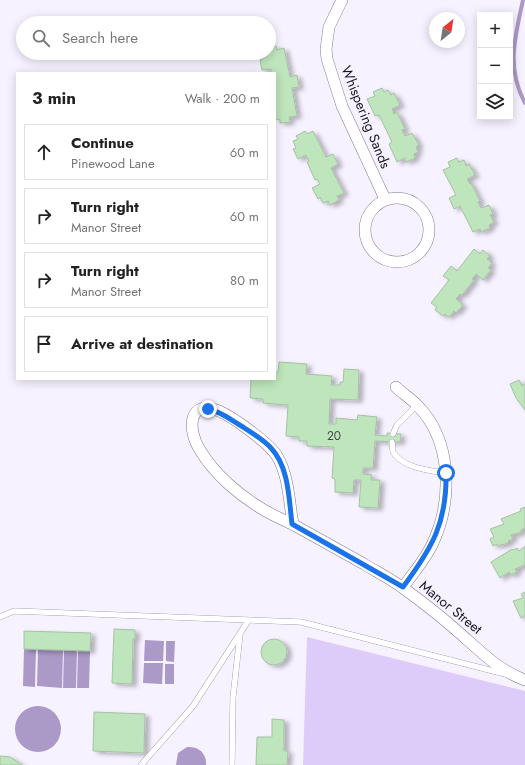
<!DOCTYPE html>
<html lang="en">
<head>
<meta charset="utf-8">
<style>
	body { margin:0; font-family:Jost,sans-serif; background:#f6f6f6; color:#222 }
	.controls { position:absolute; right:12px; top:12px; display:grid; overflow:hidden; border-radius:0px; box-shadow:0 2px 10px #0003 }
	.controls button { width:36px; height:36px; display:grid; place-items:center; padding:0; border:0; border-bottom:1px solid #e0e0e0; background:#fff; color:#222; font:20px sans-serif }
	.compass { position:absolute; left:429px; top:12px; width:36px; height:36px; border-radius:50%; background:#fff; box-shadow:0 2px 10px #0003; rotate:30deg }
	.stop { position:absolute; width:12px; height:12px; margin:-9px; border:3px solid #1a73e8; border-radius:50%; background:#fff }
	.stop.end { background:#1a73e8; border-color:#fff; box-shadow:0 1px 4px #0008 }
	.list { margin:0; padding:0; list-style:none }
	h2 { display:flex; justify-content:space-between; align-items:center; height:52px; margin:0; padding:0 16px; font-size:17px }
	h2 small { font-size:13px; font-weight:400; color:#767676 }
	.list li { display:grid; grid-template-columns:26px 1fr auto; gap:12px; align-items:center; box-sizing:border-box; height:56px; margin:0 8px 8px; padding:0 8px; border:1px solid #e0e0e0; border-radius:0px }
	.list b { display:block; font-size:15px; white-space:nowrap }
	.list p { margin:0; font-size:13px; white-space:nowrap; color:#767676 }
	.list em { font-size:13px; font-style:normal; color:#767676 }
	.icon { flex:none; width:22px; height:22px; fill:none; stroke:currentColor; stroke-width:2; stroke-linecap:round; stroke-linejoin:round }
	.map { position:relative; flex:none; width:525px; height:765px; overflow:hidden }
	.search { position:absolute; background:#fff; box-shadow:0 2px 10px #0003; left:16px; top:16px; width:260px; height:44px; display:flex; align-items:center; gap:10px; box-sizing:border-box; padding:0 14px; border-radius:22px; color:#767676; font-size:15px }
	.panel { position:absolute; background:#fff; box-shadow:0 2px 10px #0003; left:16px; top:72px; width:260px; height:308px; border-radius:0px }
	.map>svg:first-child { display:block }
	.green { fill:#ddccf9 }
	.water { fill:#ab99c8 }
	.lines { fill:none; stroke-linecap:round; stroke-linejoin:round }
	.stream { stroke:#ab99c8; stroke-width:4 }
	.building { fill:#bee5bb; stroke:#a7c0a6; filter:url(#shadow) }
	.service-casing { stroke:#837895; stroke-width:6 }
	.minor-casing { stroke:#837895; stroke-width:12 }
	.service { stroke:#fff; stroke-width:5.5 }
	.minor { stroke:#fff; stroke-width:11 }
	.route { stroke:#1a73e8; stroke-width:5 }
	.labels { text-anchor:middle; dominant-baseline:central; stroke-width:4; stroke-linejoin:round; paint-order:stroke }
	.number-label { font-size:12px; fill:#434a48 }
	.street-label { font-size:14px; fill:#1a1621; stroke:#f7f2ff }
</style>
</head>
<body>
<div class="map">
<svg width="525" height="765" viewBox="0 0 525 765">
	<defs>
		<filter id="shadow"><feDropShadow dx="4.5" dy="2.5" stdDeviation="2" flood-color="#0004"/></filter>
	</defs>
	<rect width="100%" height="100%" fill="#f7f2ff"/>
	<polygon class="green" points="307,637 525,691 525,765 303,765"/>
	<g class="water">
		<polygon points="145,640 164,641 163,661 144,661"/>
		<polygon points="166,641 175,641 174,662 166,661"/>
		<polygon points="24,649 36,649 35,687 23,686"/>
		<polygon points="38,649 63,650 62,688 37,686"/>
		<polygon points="64,650 77,650 76,688 63,688"/>
		<polygon points="78,650 90,651 89,688 77,688"/>
		<polygon points="144,663 163,663 162,684 143,683"/>
		<rect x="165" y="664" width="9" height="20"/>
		<circle cx="38" cy="729" r="23"/>
		<path d="M187,747C198,746 207,753 206,765H176L178,753Z"/>
	</g>
	<g class="lines">
		<path class="stream" d="M523,0C515,37 506,68 525,103"/>
	</g>
	<g class="building">
		<polygon points="276,46 277,50 284,48 290,77 297,75 299,87 292,88 297,116 289,117 290,122 280,123 280,119 275,120 275,73 271,73 271,69 262,70 260,60 263,59 262,53 269,53 269,47"/>
		<polygon points="382,88 384,92 388,90 391,95 394,93 400,105 392,109 394,114 397,112 405,129 402,130 405,136 412,133 419,145 416,147 418,152 414,154 415,158 406,162 405,158 397,162 389,144 392,142 379,115 375,116 367,99 375,96 373,92"/>
		<polygon points="305,131 307,134 313,131 326,157 333,154 338,164 331,168 344,193 337,196 339,200 330,205 328,201 323,203 320,197 318,199 312,188 320,184 317,179 315,180 307,162 309,161 306,155 298,159 293,149 296,148 293,141 298,139 296,136"/>
		<polygon points="457,158 459,162 464,160 466,166 469,164 475,175 467,179 470,184 471,183 480,201 478,202 481,208 489,205 493,214 490,215 494,222 489,225 490,228 481,232 480,229 473,232 460,206 454,209 449,198 456,195 443,170 450,167 448,162"/>
		<polygon points="474,249 480,254 483,250 490,256 487,259 492,263 488,268 491,270 483,280 476,274 472,279 474,280 462,295 460,294 456,299 463,305 456,313 454,311 449,317 445,314 443,316 435,310 437,307 431,303 449,280 443,276 451,266 457,271"/>
		<polygon points="279,362 307,364 306,374 332,376 331,385 340,385 340,382 343,382 344,369 359,370 358,400 330,399 329,424 336,424 336,418 357,420 358,415 377,417 375,435 387,436 387,433 401,434 400,442 375,441 373,468 363,468 363,474 372,475 371,480 380,480 378,508 359,507 361,480 354,480 353,493 335,492 335,479 332,478 334,447 307,446 307,441 299,441 299,437 286,436 288,405 263,403 263,399 250,398 251,379 275,379 275,372 278,372"/>
		<polygon points="519,380 522,386 525,384 525,410 516,398 510,384"/>
		<polygon points="525,507 525,528 521,530 522,532 511,535 513,539 508,541 509,542 503,545 503,544 498,546 497,544 493,546 490,539 494,537 490,529 504,524 501,519 521,511 520,509"/>
		<polygon points="525,546 525,565 515,569 517,572 511,575 509,572 500,578 491,562 512,549 513,550 517,548 519,551"/>
		<polygon points="525,592 525,616 521,618 513,601 523,598 521,594"/>
		<polygon points="114,629 135,630 135,639 133,639 132,684 112,683"/>
		<polygon points="24,631 91,633 90,651 24,649"/>
		<circle cx="274" cy="652" r="13"/>
		<polygon points="94,712 145,714 144,753 93,751"/>
		<polygon points="272,719 284,720 284,751 288,751 287,765 256,765 257,737 272,737"/>
		<polygon points="0,756 10,757 22,765 0,765"/>
	</g>
	<g class="lines">
		<defs>
			<g id="service">
				<polyline points="393,434 397,425 417,405"/>
				<path d="M392,442L393,452C403,468 428,470 445,473"/>
				<polyline points="0,617 14,611 301,622 505,674"/>
				<polyline points="141,765 193,706 248,621"/>
				<polyline points="232,765 233,697 240,635"/>
			</g>
			<g id="minor">
				<polyline points="342,0 329,27 326,49 327,59 342,106 385,199"/>
				<circle cx="397" cy="230" r="32"/>
				<path d="M396,387C402,393 410,398 417,405C453,441 453,503 431,547C423,562 413,574 403,587"/>
				<path d="M293,524C289,502 289,476 277,456C269,443 233,417 219,411C188,398 187,430 200,450C214,474 240,496 264,510C274,516 284,520 294,525C317,538 341,551 364,564C377,572 391,579 403,588C424,603 444,619 463,636C482,653 500,671 525,680"/>
			</g>
		</defs>
		<use href="#service" class="service-casing"/>
		<use href="#minor" class="minor-casing"/>
		<use href="#service" class="service"/>
		<use href="#minor" class="minor"/>
	</g>
	<g class="lines">
		<path class="route" d="M208,409C222,412 231,420 243,427C253,434 263,439 271,448C289,467 289,500 292,524L403,587C432,548 447,523 446,473"/>
	</g>
	<g class="labels">
		<g class="number-label">
			<text x="334" y="436">20</text>
		</g>
		<g class="street-label">
			<text transform="translate(366 117) rotate(68)">Whispering Sands</text>
			<text transform="translate(451 607) rotate(39)">Manor Street</text>
		</g>
	</g>
</svg>
<div class="controls">
<button>+</button>
<button>−</button>
<button><svg class="icon" aria-label="layers" viewBox="0 0 24 24"><path d="M12 4l9 5-9 5-9-5zM3 14l9 5 9-5"/></svg></button>
</div>
<svg class="compass" viewBox="-18 -18 36 36"><path d="M0-13l5 13h-10z" fill="#e53935"/><path d="M0 13l5-13h-10z" fill="#767676"/></svg>
<div class="stop" style="left:446px;top:473px"></div>
<div class="stop end" style="left:208px;top:409px"></div>
<div class="search"><svg class="icon" aria-label="search" viewBox="0 0 24 24"><circle cx="10" cy="10" r="6"/><path d="M15 15l6 6"/></svg>Search here</div>
<section class="panel">
<h2>3 min<small>Walk · 200 m</small></h2>
<ul class="list">
<li><svg class="icon" aria-label="ahead" viewBox="0 0 24 24"><path d="M12 20V5M6 11l6-6 6 6"/></svg><div><b>Continue</b><p>Pinewood Lane</p></div><em>60 m</em></li>
<li><svg class="icon" aria-label="right" viewBox="0 0 24 24"><path d="M7 20v-9h11M14 6l5 5-5 5"/></svg><div><b>Turn right</b><p>Manor Street</p></div><em>60 m</em></li>
<li><svg class="icon" aria-label="right" viewBox="0 0 24 24"><path d="M7 20v-9h11M14 6l5 5-5 5"/></svg><div><b>Turn right</b><p>Manor Street</p></div><em>80 m</em></li>
<li><svg class="icon" aria-label="arrive" viewBox="0 0 24 24"><path d="M6 21V4h12l-3 4 3 4H6"/></svg><div><b>Arrive at destination</b></div></li>
</ul>
</section>
</div>
</body>
</html>
